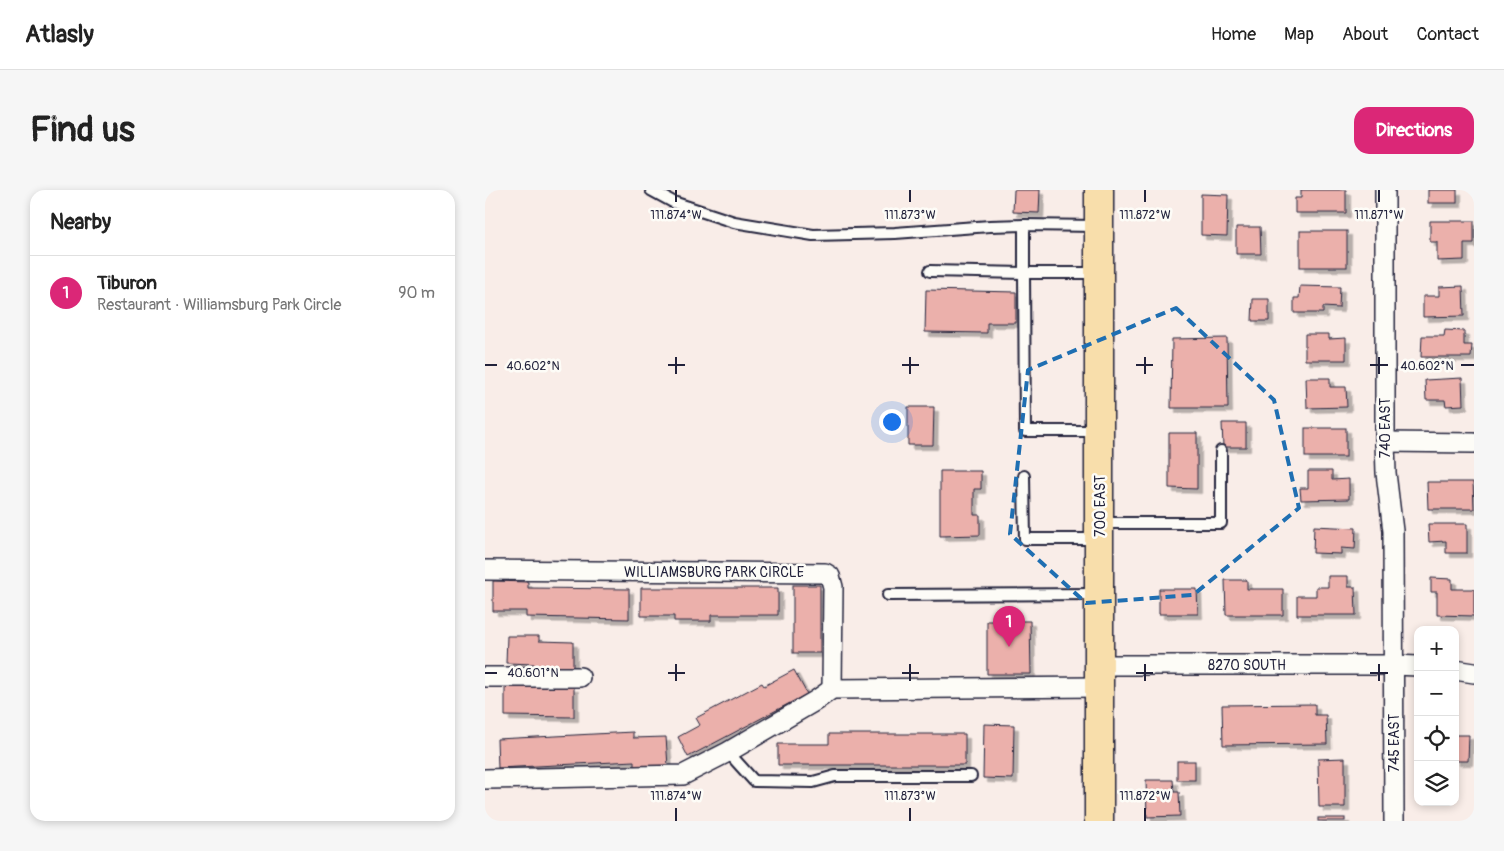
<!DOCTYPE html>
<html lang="en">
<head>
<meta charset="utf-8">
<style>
	body { margin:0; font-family:Pangolin,sans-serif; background:#f6f6f6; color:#222 }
	.controls { position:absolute; right:15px; bottom:15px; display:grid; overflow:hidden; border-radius:10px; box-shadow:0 2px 8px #0003 }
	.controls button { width:45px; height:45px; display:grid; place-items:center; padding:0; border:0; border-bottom:1px solid #e0e0e0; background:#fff; color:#222; font:25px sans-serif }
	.you { position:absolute; left:406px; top:231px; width:18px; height:18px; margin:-12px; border:4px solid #fff; border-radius:50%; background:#1a73e8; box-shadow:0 0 0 8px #1a73e833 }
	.badge { display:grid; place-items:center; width:32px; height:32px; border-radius:50%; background:#db2777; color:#fff; font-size:16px; font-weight:700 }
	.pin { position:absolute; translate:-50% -41px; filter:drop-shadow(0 1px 2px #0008) }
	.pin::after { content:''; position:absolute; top:26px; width:18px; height:15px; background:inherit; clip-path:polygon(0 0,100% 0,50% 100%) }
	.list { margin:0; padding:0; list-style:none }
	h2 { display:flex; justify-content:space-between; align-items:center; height:65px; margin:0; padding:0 20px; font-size:21px }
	h2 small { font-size:16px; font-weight:400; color:#767676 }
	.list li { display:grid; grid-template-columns:32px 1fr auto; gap:15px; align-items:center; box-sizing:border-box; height:75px; padding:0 20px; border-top:1px solid #e0e0e0 }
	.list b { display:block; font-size:19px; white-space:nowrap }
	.list p { margin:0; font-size:16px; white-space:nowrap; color:#767676 }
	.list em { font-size:16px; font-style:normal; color:#767676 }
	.icon { flex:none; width:28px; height:28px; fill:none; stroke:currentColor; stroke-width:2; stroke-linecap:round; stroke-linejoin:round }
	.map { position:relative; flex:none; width:989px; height:631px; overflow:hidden; border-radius:15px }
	header { display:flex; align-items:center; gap:30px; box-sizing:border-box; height:70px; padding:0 25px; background:#fff; border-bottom:1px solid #e0e0e0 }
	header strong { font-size:24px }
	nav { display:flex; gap:28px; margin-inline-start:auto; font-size:18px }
	.intro { display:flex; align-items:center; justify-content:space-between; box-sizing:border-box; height:120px; padding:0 30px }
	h1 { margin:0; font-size:35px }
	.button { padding:12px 22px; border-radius:15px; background:#db2777; color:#fff; font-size:18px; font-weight:700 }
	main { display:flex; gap:30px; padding:0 30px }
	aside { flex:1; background:#fff; border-radius:15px; box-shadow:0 2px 8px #0003 }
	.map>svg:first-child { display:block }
	.building { fill:#ebb0ab; stroke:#22223b; filter:url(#shadow) }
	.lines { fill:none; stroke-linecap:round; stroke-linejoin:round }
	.lane-casing { stroke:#22223b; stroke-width:14 }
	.street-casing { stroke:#22223b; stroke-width:22 }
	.primary-casing { stroke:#22223b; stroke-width:31 }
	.lane { stroke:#fdfcf7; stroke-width:10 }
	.street { stroke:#fdfcf7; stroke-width:19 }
	.primary { stroke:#f8deab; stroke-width:28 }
	.marked { fill:none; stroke:#1f6fb2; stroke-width:4; stroke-dasharray:10 6; stroke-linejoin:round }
	.ticks { fill:none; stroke:#22223b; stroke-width:2 }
	.labels { text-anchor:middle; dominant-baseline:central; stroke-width:5; stroke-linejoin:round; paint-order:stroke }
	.street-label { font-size:14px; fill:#22223b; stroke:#fdfcf7 }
	.ticks-label { font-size:12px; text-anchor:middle; fill:#22223b; stroke:#fdfcf7; stroke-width:5; stroke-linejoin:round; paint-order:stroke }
</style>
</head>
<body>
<header>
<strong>Atlasly</strong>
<nav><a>Home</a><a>Map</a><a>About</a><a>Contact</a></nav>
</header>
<div class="intro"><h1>Find us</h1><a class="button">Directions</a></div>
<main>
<aside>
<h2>Nearby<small></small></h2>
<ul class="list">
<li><span class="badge">1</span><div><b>Tiburon</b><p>Restaurant · Williamsburg Park Circle</p></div><em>90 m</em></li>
</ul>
</aside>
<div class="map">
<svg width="989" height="631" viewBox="0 0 989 631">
	<defs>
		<filter id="shadow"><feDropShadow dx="4.5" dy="4.5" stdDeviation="0" flood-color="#0004"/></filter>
	</defs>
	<rect width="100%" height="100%" fill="#f9ede8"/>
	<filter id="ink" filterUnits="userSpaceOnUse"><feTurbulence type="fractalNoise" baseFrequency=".02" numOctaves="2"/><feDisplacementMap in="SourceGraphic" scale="10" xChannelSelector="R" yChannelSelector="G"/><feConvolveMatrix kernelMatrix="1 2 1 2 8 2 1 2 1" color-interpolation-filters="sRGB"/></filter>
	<g filter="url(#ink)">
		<g class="building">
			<polygon points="529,0 555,0 554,23 528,22"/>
			<polygon points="816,0 861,0 861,23 810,23 810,8 816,8"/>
			<rect x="943" y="0" width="29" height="13"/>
			<polygon points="716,4 743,5 742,46 716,45"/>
			<polygon points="945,31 989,31 989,53 979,53 979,70 952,71 952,52 945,52"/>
			<polygon points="751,37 775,37 776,64 751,64"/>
			<rect x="815" y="41" width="47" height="36"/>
			<polygon points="815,96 855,97 854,118 838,117 838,123 809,123 809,108 814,108"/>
			<polygon points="978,96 979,126 938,127 938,106 954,106 954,97"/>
			<polygon points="441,100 531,102 531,133 502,133 502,143 440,142"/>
			<polygon points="768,109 784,109 784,131 767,131"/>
			<polygon points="960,140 979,141 979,155 987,155 986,167 936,167 937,146 959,146"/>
			<polygon points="820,144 844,144 844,149 861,148 861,170 820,170"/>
			<polygon points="742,148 743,218 686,218 687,149"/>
			<polygon points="821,188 845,188 845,197 861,197 862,217 822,218"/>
			<polygon points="977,188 978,215 961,216 960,210 941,210 940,190"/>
			<polygon points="423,217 449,217 448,255 423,255"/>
			<polygon points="737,233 761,233 761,257 738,257"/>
			<rect x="820" y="238" width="41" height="29"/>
			<polygon points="684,243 712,243 712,299 684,298"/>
			<polygon points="455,281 496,281 496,299 489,299 489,325 495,325 495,345 455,346"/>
			<polygon points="823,281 847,281 847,290 864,289 864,309 816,310 815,298 823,298"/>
			<polygon points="942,292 988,292 989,319 943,319"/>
			<polygon points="943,334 982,334 982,363 961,363 961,351 944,352"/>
			<polygon points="829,336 871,338 870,359 856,358 856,364 828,363"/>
			<polygon points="843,386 863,386 863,397 870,397 871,425 812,425 812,406 831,406 831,397 843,397"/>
			<polygon points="946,388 967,389 967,399 989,399 989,426 952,425 952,402 946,402"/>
			<polygon points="740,390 762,390 762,399 798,399 798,425 741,425"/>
			<polygon points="8,391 43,392 43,398 144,399 144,429 41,427 41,421 8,421"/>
			<rect x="308" y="395" width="27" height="68"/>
			<polygon points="156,398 293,398 293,425 226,425 226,431 189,431 189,426 156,426"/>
			<polygon points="674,399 712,399 713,424 674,424"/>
			<polygon points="502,431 545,431 546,484 502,484"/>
			<polygon points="22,446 54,446 54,451 88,452 88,480 49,480 49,474 21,473"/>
			<polygon points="309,480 322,504 203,567 193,547 215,535 211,528 277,493 279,496"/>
			<polygon points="20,496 89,497 89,527 20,526"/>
			<polygon points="830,514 830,525 841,525 842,554 738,555 737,515"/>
			<polygon points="499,534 529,535 528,589 498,588"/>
			<polygon points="148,542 148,548 181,547 183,576 149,577 149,571 13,578 12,549"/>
			<polygon points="344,544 480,544 480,575 293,575 293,554 344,554"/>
			<polygon points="970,545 984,545 983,571 970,571"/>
			<polygon points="860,568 860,617 834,617 833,569"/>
			<rect x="692" y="571" width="18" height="19"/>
			<polygon points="661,590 688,590 689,602 694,602 695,626 662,627"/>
			<rect x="833" y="628" width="27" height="3"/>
		</g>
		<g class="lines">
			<defs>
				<g id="lane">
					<polyline points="166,0 188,12 249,32 328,45 410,43 505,36 539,35"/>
					<polyline points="445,81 539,83 539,35 612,36"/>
					<polyline points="613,241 540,241 539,83 614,83"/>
					<polyline points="539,286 540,349 614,349"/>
					<polyline points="616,333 736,333 736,261"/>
					<polyline points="403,405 614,404"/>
					<polyline points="243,562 269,591 328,592 350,586 486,586"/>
				</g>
				<g id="street">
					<polyline points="900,0 900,252 901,283 908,341 909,631"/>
					<polyline points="900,252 989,253"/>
					<polyline points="0,380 340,383 345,386 348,397 347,499"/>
					<polyline points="614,475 909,475 933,476"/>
					<polyline points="970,480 989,483"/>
					<polyline points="0,487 95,487"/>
					<polyline points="0,589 198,585 243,562 330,511 347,499 614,497"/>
				</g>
				<polyline id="primary" points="614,631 614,0"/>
			</defs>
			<use href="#lane" class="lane-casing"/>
			<use href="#street" class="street-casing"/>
			<use href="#primary" class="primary-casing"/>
			<use href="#lane" class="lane"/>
			<use href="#street" class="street"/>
			<use href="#primary" class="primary"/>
		</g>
	</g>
	<path class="marked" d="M691,118L789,210L814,318L708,405L601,413L525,344L543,180Z"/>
	<path class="ticks" d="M191,0V12M425,0V12M660,0V12M894,0V12M191,167V184M425,167V184M660,167V184M894,167V184M0,175H12M183,175H200M417,175H434M651,175H668M885,175H903M976,175H989M191,474V491M425,474V491M660,474V491M894,474V491M0,483H12M183,483H200M417,483H434M651,483H668M885,483H903M191,618V631M425,618V631M660,618V631"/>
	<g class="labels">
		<g class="street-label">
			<text transform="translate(900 238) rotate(-90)">740 EAST</text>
			<text transform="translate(615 316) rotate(-90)">700 EAST</text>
			<text x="229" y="382">WILLIAMSBURG PARK CIRCLE</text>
			<text x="762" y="475">8270 SOUTH</text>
			<text transform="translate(909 553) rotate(-90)">745 EAST</text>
		</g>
	</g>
	<g class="ticks-label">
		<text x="191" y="29">111.874°W</text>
		<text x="425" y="29">111.873°W</text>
		<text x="660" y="29">111.872°W</text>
		<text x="894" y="29">111.871°W</text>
		<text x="48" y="180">40.602°N</text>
		<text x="942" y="180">40.602°N</text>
		<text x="48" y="487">40.601°N</text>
		<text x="191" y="610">111.874°W</text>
		<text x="425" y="610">111.873°W</text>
		<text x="660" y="610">111.872°W</text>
	</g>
</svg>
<div class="controls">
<button>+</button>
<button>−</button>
<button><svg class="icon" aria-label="locate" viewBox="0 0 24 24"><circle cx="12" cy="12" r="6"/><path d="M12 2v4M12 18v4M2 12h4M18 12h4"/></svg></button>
<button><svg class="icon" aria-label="layers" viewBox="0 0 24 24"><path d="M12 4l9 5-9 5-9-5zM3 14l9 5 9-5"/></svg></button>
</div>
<div class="you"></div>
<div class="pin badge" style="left:524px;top:457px">1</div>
</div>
</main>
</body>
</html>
